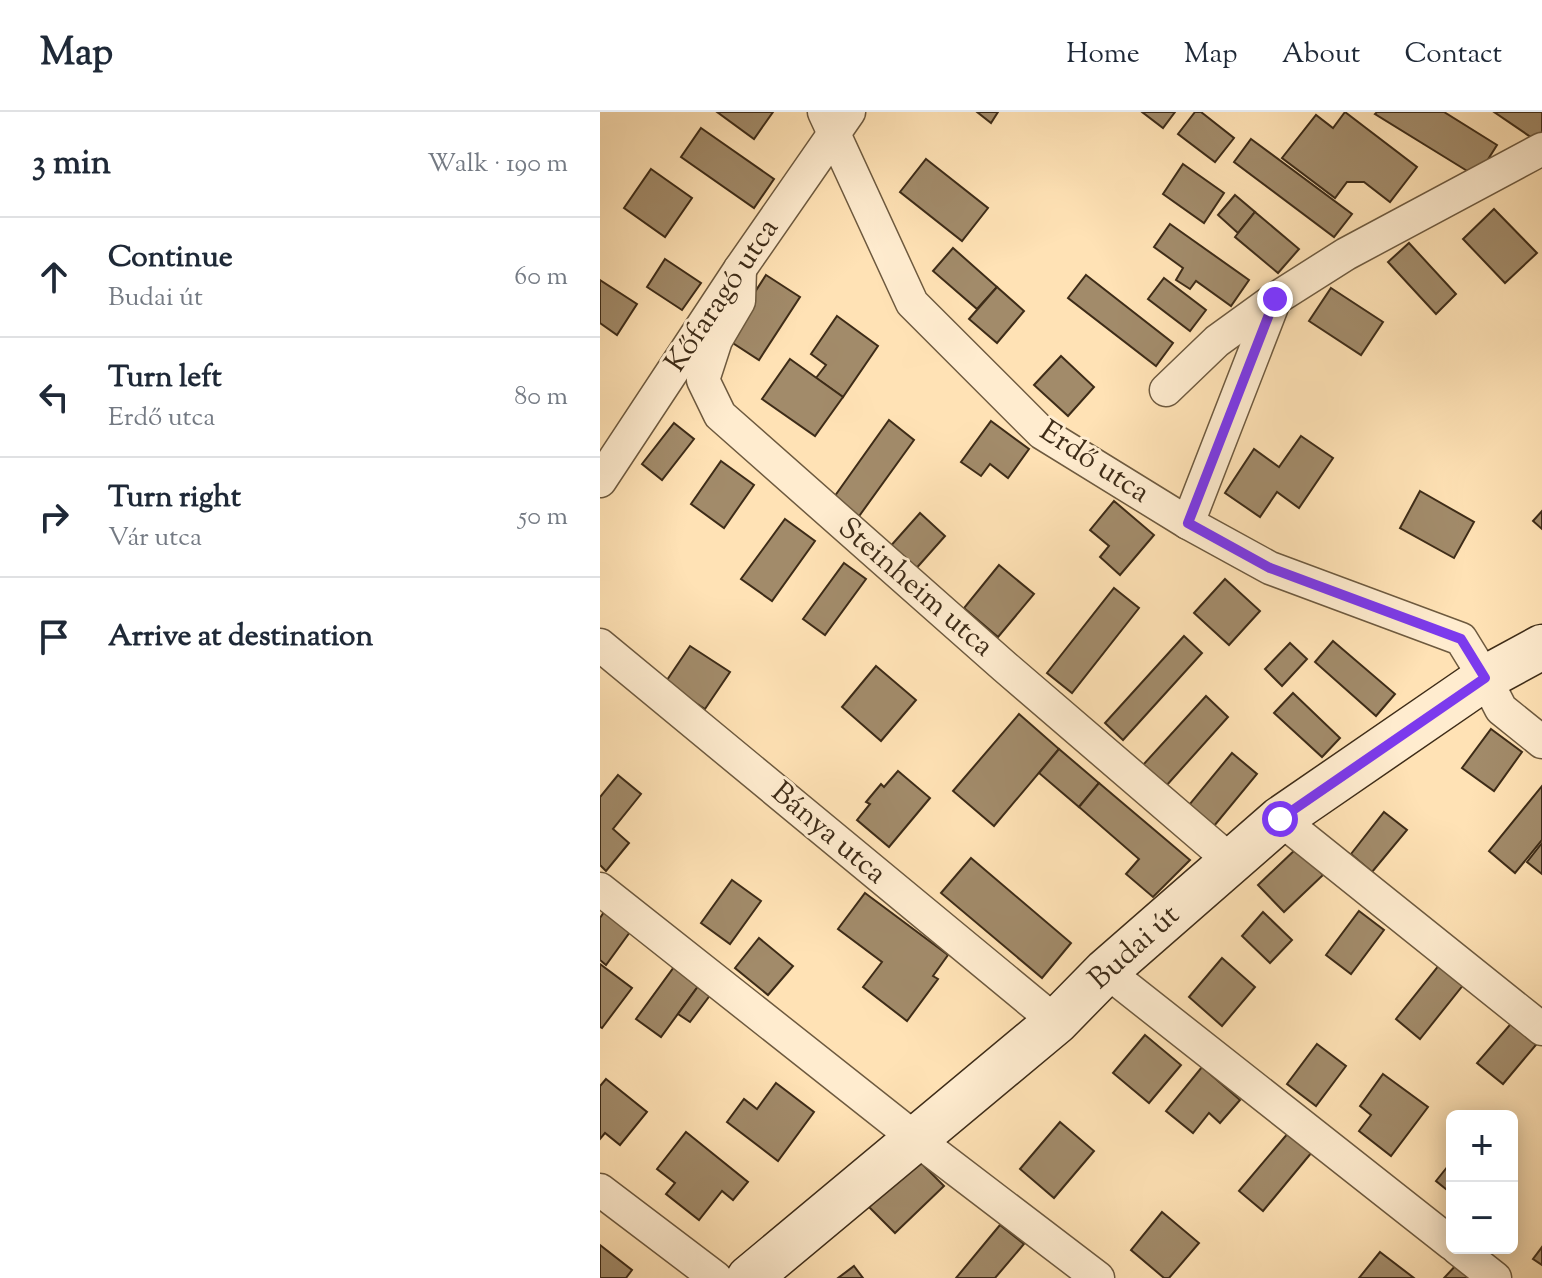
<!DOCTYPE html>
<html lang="en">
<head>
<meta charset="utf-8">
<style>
	body { margin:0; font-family:"Sorts Mill Goudy",serif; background:#f2f2f3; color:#1f2937 }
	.controls { position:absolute; right:24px; bottom:24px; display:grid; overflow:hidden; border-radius:12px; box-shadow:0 4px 20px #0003 }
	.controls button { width:72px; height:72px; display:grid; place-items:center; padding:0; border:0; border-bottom:2px solid #e0e1e3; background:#fff; color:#1f2937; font:40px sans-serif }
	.stop { position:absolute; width:24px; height:24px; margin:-18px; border:6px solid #7c3aed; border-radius:50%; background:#fff }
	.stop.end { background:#7c3aed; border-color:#fff; box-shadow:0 2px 8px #0008 }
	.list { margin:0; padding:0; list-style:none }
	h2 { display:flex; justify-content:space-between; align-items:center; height:104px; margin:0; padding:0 32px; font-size:34px }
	h2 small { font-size:26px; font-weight:400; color:#747a83 }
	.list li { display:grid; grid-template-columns:52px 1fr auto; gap:24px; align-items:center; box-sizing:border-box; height:120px; padding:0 32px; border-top:2px solid #e0e1e3 }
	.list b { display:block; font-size:30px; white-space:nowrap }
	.list p { margin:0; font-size:26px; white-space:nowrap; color:#747a83 }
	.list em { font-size:26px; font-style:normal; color:#747a83 }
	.icon { flex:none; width:44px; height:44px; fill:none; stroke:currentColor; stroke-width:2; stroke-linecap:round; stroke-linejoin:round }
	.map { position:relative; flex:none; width:942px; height:1166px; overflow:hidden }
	header { display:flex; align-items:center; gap:48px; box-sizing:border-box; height:112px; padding:0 40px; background:#fff; border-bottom:2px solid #e0e1e3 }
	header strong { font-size:38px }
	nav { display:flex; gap:44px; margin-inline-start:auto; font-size:28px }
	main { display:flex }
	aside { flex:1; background:#fff }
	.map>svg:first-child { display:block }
	.building { fill:#a28b6a; stroke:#3e2c18; stroke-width:2 }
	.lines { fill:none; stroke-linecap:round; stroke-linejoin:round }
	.street-casing { stroke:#6e5a3f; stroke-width:35 }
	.secondary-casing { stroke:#3e2c18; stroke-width:47 }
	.street { stroke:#ffeccf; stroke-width:32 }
	.secondary { stroke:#ffeccf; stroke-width:44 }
	.route { stroke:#7c3aed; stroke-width:10 }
	.labels { text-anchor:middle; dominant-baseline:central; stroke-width:6; stroke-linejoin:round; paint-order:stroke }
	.street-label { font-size:30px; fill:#3e2c18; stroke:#ffeccf }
</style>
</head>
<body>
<header>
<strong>Map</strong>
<nav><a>Home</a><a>Map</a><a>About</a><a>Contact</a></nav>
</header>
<main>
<aside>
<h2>3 min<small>Walk · 190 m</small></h2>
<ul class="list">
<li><svg class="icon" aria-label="ahead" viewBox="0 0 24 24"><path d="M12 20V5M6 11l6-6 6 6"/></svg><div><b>Continue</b><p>Budai út</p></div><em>60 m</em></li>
<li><svg class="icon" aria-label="left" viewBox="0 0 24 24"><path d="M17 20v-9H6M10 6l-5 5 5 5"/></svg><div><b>Turn left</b><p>Erdő utca</p></div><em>80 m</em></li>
<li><svg class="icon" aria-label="right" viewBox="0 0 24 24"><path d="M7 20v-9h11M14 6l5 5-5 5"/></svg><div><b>Turn right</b><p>Vár utca</p></div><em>50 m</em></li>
<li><svg class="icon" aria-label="arrive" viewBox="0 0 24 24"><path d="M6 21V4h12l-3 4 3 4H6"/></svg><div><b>Arrive at destination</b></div></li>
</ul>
</aside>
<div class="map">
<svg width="942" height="1166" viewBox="0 0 942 1166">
	<rect width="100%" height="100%" fill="#ffe2b5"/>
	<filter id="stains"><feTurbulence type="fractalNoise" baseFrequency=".0025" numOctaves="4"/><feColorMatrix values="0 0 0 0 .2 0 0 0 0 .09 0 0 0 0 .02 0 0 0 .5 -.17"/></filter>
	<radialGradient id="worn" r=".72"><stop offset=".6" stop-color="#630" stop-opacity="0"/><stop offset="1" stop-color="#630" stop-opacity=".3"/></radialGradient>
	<g class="building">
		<polygon points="117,0 173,0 154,27"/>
		<polygon points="377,0 398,0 391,11"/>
		<polygon points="542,0 575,0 563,16"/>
		<polygon points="595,0 601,0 634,26 615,50 578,22"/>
		<polygon points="745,0 817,55 790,90 764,70 747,70 735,86 682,46 716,3 733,16"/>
		<polygon points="777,0 844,0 897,33 877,65 775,2"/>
		<polygon points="894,0 942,0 942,24 938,30"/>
		<polygon points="101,16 174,67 154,96 81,45"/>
		<polygon points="651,27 752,102 734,125 634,50"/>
		<polygon points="326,47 388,96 362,129 300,80"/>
		<polygon points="583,52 624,81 604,111 563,82"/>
		<polygon points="51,57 92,86 65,125 24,96"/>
		<polygon points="635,83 655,100 638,121 618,103"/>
		<polygon points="894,97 937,141 905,171 863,127"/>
		<polygon points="655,100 699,137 678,161 635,125"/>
		<polygon points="570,112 649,168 631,194 596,169 590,177 576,168 583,156 554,135"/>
		<polygon points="809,131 856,182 836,202 788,150"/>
		<polygon points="353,136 397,175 377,197 333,159"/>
		<polygon points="65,147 101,171 82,198 47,175"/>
		<polygon points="166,163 200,185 159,248 125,226"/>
		<polygon points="486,163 573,231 556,254 468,186"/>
		<polygon points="564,166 606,198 590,219 548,187"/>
		<polygon points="0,168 37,192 17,223 0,211"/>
		<polygon points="397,175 424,199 397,231 369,207"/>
		<polygon points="731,176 783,210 761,243 709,209"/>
		<polygon points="237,204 278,234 243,285 216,266 226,253 211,242"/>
		<polygon points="461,244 494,275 468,304 434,273"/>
		<polygon points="190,247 243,285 215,324 162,287"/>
		<polygon points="289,308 314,328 257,407 232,388"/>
		<polygon points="391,309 429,337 408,366 390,352 381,364 361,350"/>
		<polygon points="74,311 94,327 62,368 42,352"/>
		<polygon points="701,324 733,346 699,396 677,380 660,405 625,381 654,337 679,355"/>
		<polygon points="121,349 154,373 124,416 91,392"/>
		<polygon points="820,379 874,410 854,446 800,416"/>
		<polygon points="514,389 554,423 520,463 500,445 509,434 490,418"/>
		<polygon points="942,399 942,417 933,409"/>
		<polygon points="320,401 345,424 313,460 288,437"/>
		<polygon points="185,407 215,429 172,489 141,467"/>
		<polygon points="244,451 266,467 225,523 203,507"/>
		<polygon points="399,453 434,482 398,525 364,496"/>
		<polygon points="625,467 660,499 629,533 594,501"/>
		<polygon points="514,476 539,496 472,581 447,561"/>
		<polygon points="584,524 602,541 523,628 505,611"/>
		<polygon points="733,529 795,582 776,604 715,550"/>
		<polygon points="690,531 707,547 682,574 665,557"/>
		<polygon points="90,534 130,560 105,597 65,571"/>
		<polygon points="276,554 316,588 281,629 242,595"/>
		<polygon points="693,581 740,626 722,645 674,601"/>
		<polygon points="606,584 628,605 566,674 543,653"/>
		<polygon points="419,602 459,637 394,714 353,679"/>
		<polygon points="891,617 922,640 894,679 862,656"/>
		<polygon points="459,637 499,671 479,695 439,661"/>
		<polygon points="632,641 657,662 614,714 589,693"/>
		<polygon points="298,659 330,686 289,735 257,708 270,692 266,690 281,672 284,675"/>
		<polygon points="18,663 41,682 13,717 29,731 6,759 0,753 0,685"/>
		<polygon points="499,671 590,748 553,785 526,762 539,747 479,695"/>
		<polygon points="942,674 942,728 915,761 889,739"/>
		<polygon points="784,700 807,718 772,760 751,742"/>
		<polygon points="942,731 942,762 927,750"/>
		<polygon points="697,736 723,763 684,800 658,773"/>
		<polygon points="371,746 471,831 442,866 341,781"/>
		<polygon points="132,768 161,789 130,832 101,811"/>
		<polygon points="265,781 348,843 333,864 338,867 307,909 263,875 282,850 238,817"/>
		<polygon points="759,799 784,818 751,862 726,843"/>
		<polygon points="4,800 30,820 6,853 0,848 0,806"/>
		<polygon points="663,800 692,828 670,851 642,824"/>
		<polygon points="159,826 193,854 168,883 135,856"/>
		<polygon points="622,846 655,875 622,914 589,885"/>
		<polygon points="844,847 868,867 820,927 796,907"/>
		<polygon points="0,852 32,876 2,916 0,915"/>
		<polygon points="74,855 99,873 61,925 36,907"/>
		<polygon points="99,873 111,882 90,910 78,902"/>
		<polygon points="915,907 940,928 903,972 877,951"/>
		<polygon points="545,923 581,953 549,991 513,961"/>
		<polygon points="717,932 746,954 716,994 687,972"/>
		<polygon points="602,955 640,988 620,1011 609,1001 593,1021 566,999"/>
		<polygon points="783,962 828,995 791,1044 759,1019 771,1003 760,994"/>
		<polygon points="6,967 47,1000 20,1033 5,1021 0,1027 0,974"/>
		<polygon points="176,971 214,1000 178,1049 127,1010 144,987 157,997"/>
		<polygon points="460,1010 494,1039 454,1086 420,1057"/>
		<polygon points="86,1020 148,1070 133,1088 122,1079 99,1108 66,1082 75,1071 57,1057"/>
		<polygon points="689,1020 712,1040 663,1099 639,1079"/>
		<polygon points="318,1048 344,1074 295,1121 269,1095"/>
		<polygon points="852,1049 852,1082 836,1069"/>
		<polygon points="562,1100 599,1131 569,1166 564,1166 531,1138"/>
		<polygon points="400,1113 424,1132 395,1166 356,1166"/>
		<polygon points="0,1133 32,1158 26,1166 0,1166"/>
		<polygon points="942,1135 942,1153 933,1147"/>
		<polygon points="780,1140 814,1166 759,1166"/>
		<polygon points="859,1150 877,1166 844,1166"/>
		<polygon points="254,1154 263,1166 238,1166"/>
	</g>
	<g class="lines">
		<defs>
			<g id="street">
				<polyline points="224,0 312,191 442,321 588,411 670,456 861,527 885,566 901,597 942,630"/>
				<polyline points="140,157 139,189 116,228 103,268 120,303 405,555 632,750"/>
				<polyline points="566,278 617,229 675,187"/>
				<polyline points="0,369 140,157 249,0"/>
				<polyline points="588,411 675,187 746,142 942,37"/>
				<polyline points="0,533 456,910"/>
				<polyline points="680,707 942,917"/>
				<polyline points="0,777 316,1027 498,1166"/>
				<polyline points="506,859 852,1132"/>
				<polyline points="0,1078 116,1166"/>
				<polyline points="857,1136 895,1166"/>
			</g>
			<polyline id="secondary" points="149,1166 456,910 506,859 680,707 885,566 942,535"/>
		</defs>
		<use href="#street" class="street-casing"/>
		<use href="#secondary" class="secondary-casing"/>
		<use href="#street" class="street"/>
		<use href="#secondary" class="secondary"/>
	</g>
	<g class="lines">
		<polyline class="route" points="675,187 588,411 670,456 861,527 885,566 680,707"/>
	</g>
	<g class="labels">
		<g class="street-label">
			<text transform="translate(123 184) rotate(-56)">Kőfaragó utca</text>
			<text transform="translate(494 351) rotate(33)">Erdő utca</text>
			<text transform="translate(315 476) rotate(41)">Steinheim utca</text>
			<text transform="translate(228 722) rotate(40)">Bánya utca</text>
			<text transform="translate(535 836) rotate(-42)">Budai út</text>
		</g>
	</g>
	<rect width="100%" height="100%" filter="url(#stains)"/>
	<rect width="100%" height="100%" fill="url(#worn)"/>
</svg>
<div class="controls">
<button>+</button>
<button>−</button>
</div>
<div class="stop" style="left:680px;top:707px"></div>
<div class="stop end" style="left:675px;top:187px"></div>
</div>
</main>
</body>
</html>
